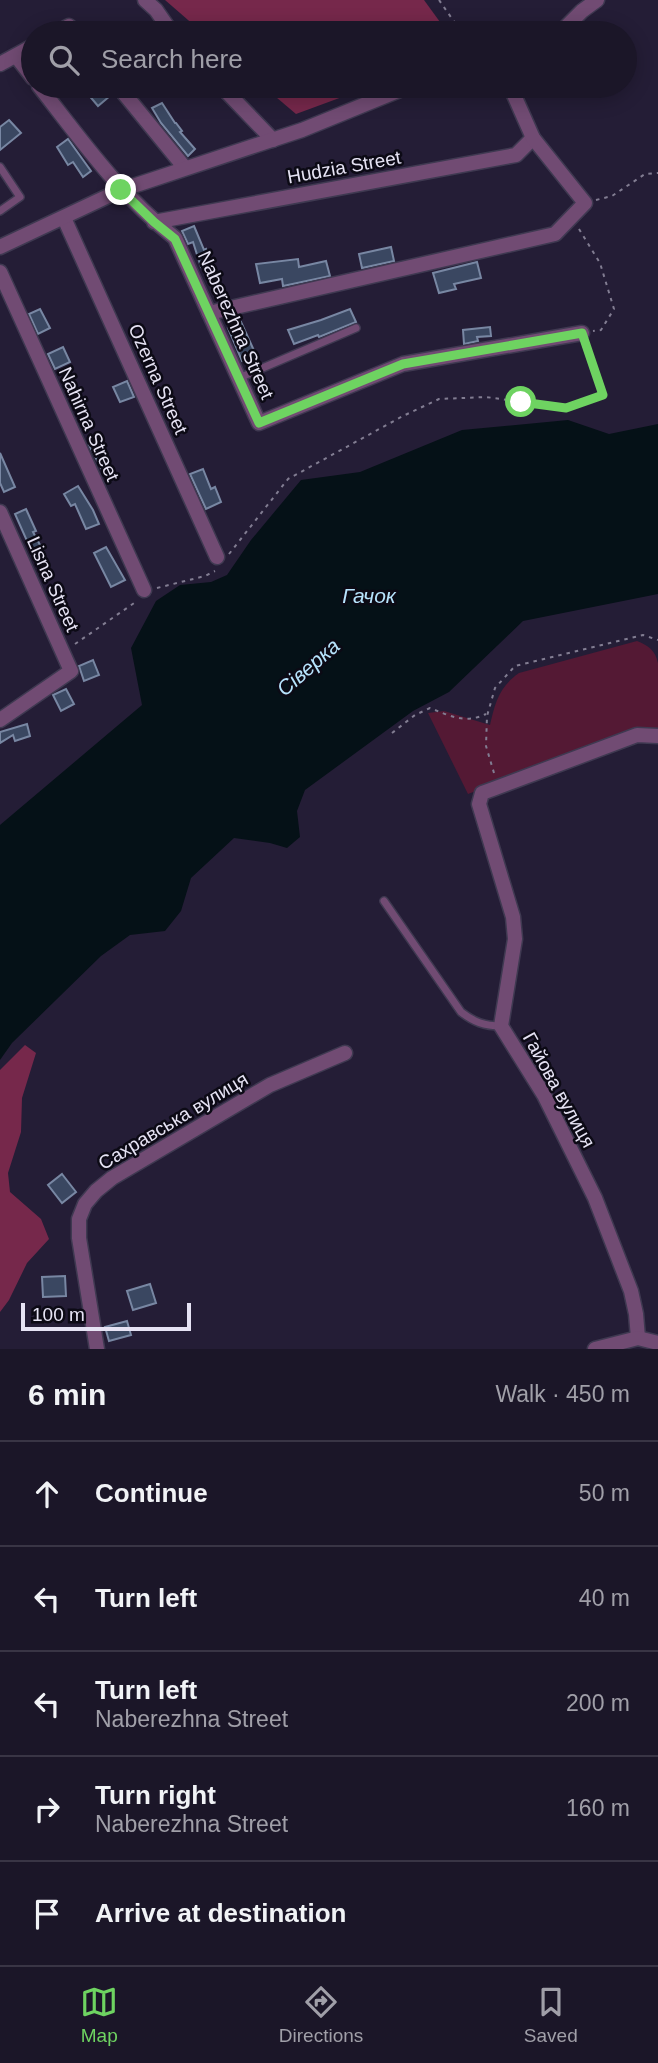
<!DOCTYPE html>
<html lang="en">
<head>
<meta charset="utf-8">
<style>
	body { margin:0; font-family:Arial,sans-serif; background:#282334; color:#f1f3f6 }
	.scale { position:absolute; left:21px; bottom:18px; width:170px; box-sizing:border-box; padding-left:7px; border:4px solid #e6e3f4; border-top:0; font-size:19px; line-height:24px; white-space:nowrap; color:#e6e3f4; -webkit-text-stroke:5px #0c0a15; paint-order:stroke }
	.stop { position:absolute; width:21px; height:21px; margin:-16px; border:5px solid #6ed361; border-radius:50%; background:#fff }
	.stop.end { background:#6ed361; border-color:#fff; box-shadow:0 2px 7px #0008 }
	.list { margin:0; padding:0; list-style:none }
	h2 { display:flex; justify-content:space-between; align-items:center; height:91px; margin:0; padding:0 28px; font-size:30px }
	h2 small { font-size:23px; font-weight:400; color:#a09fa8 }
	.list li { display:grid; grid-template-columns:46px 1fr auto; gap:21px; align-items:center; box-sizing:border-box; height:105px; padding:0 28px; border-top:2px solid #393545 }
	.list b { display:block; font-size:26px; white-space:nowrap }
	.list p { margin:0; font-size:23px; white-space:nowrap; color:#a09fa8 }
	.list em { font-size:23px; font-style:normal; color:#a09fa8 }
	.icon { flex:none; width:38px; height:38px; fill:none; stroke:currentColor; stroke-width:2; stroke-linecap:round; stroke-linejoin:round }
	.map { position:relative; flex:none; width:658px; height:1349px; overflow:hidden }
	.search { position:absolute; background:#1b1628; box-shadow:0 4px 18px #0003; left:21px; right:21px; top:21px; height:77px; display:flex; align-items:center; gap:18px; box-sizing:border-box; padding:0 24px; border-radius:38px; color:#a09fa8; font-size:26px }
	.sheet { height:616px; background:#1b1628 }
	nav { display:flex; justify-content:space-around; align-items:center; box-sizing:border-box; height:98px; border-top:2px solid #393545; background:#1b1628; font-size:19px; color:#a09fa8 }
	nav a { display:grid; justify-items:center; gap:4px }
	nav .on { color:#6ed361 }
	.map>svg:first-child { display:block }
	.green { fill:#541934 }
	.forest { fill:#76284b }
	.water { fill:#051117 }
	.building { fill:#3a4761; stroke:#7887a3; stroke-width:2 }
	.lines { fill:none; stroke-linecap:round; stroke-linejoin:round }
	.lane-casing { stroke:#3f3951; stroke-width:10 }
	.street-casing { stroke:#3f3951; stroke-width:17 }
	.path { stroke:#827d92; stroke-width:2; stroke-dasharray:3.5 5; stroke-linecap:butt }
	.lane { stroke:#714b73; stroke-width:7 }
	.street { stroke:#714b73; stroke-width:14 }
	.route { stroke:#6ed361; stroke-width:9 }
	.labels { text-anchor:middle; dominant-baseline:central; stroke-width:5; stroke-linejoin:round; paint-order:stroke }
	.street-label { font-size:19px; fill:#e6e3f4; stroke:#0c0a15 }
	.water-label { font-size:21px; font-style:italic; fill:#b7e4fd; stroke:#0c0a15 }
</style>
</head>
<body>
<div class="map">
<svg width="658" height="1349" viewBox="0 0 658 1349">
	<rect width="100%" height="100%" fill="#241d36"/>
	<path class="green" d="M637,641C649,646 655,650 658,663V730H634L468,794L428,713L444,711L490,725C495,703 499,687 519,673Z"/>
	<g class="forest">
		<polygon points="165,0 424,0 448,33 203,33"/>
		<polygon points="263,86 372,86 296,114"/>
		<polygon points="25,1045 36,1053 22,1098 21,1132 8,1173 10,1192 41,1219 49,1239 27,1263 9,1300 0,1312 0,1070"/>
	</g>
	<polygon class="water" points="568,420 609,434 658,424 658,594 523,621 449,692 413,711 305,790 297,811 300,837 287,848 270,843 234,838 191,878 181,911 165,931 130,935 101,956 12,1043 0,1060 0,825 142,705 131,648 156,601 180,585 211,582 227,575 251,540 301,480 360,472 462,430"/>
	<g class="building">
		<polygon points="94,86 101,86 110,96 98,106 87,93"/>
		<polygon points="162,103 175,123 176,123 182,131 180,132 195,149 188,156 161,123 152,108"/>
		<polygon points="9,120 21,133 0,150 0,127"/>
		<polygon points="68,139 91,171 83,177 73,162 68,165 57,147"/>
		<polygon points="194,226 204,250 206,249 211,264 201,267 193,242 188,244 182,231"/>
		<polygon points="391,247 394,261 362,268 359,254"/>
		<polygon points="298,259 299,267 326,261 330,276 283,286 282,279 260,283 256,264"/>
		<polygon points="477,262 481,278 454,284 456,289 439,293 433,273"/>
		<polygon points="40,309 50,328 38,334 29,314"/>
		<polygon points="350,309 356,322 319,337 318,335 294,344 288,330 321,320"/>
		<polygon points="241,322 256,355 242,361 228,328"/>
		<polygon points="490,327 491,336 477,337 478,341 464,344 463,330"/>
		<polygon points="63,347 70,362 55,369 48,354"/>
		<polygon points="127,381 134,397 120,402 113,387"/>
		<polygon points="100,440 110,464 101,468 89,445"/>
		<polygon points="0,453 15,487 4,492 0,483"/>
		<polygon points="203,469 211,489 215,487 221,502 206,509 190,474"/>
		<polygon points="78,486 93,510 99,524 86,529 75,504 71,506 64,494"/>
		<polygon points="26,509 36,531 33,532 45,554 35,559 15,514"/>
		<polygon points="106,547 125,580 111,587 94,553"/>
		<polygon points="93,660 99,675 84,681 79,666"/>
		<polygon points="66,689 74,704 61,711 53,695"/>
		<polygon points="27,724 30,736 15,741 13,735 0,743 0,732"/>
		<polygon points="62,1174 76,1192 62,1203 48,1185"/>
		<polygon points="65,1276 66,1296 43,1297 42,1277"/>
		<polygon points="150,1284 156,1303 133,1310 127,1291"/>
		<polygon points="127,1321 131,1335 109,1341 105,1327"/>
	</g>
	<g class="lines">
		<defs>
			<g id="lane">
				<polyline points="0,167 20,197 0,211"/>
				<polyline points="239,378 356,328"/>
				<path d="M384,901L461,1012C474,1022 484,1026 501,1026"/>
			</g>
			<g id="street">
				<polyline points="145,0 156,10 172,33"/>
				<polyline points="56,33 69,26 75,33"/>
				<polyline points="560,33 582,11 597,0"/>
				<polyline points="16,56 33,78"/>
				<polyline points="0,64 33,46"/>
				<path d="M39,86C82,141 120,195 175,238L259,423L403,364L582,333"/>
				<polyline points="118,86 185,168"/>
				<polyline points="221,86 273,140"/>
				<polyline points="64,218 217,557"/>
				<polyline points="154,222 516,155 533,138"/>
				<polyline points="0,247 121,190 302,130 410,86"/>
				<polyline points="0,272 144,590"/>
				<polyline points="209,313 555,234 585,203 533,138 510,86"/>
				<polyline points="0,512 71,671 0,720"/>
				<polyline points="638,1338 636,1314 631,1291 595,1198 544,1095 501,1026 515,939 513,917 479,804 482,793 493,789 637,735 658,736"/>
				<polyline points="97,1349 79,1238 79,1219 85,1204 96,1191 112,1178 270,1085 345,1053"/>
				<polyline points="595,1349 638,1338 658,1343"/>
			</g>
		</defs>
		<use href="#lane" class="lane-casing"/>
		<use href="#street" class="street-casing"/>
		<g class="path">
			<polyline points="439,0 462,33"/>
			<polyline points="596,200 612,196 645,174 658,173"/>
			<polyline points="579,229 600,263 614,309 601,330 593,331"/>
			<polyline points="229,554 288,479 403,416 439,399 486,397 566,408 603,395 586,347"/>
			<polyline points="157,588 205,576 215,571"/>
			<polyline points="75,644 137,601"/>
			<path d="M392,733L415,715L430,708C450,716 465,724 486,714"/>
			<polyline points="494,773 486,746 487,716 495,688 515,666 643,635 658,640"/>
		</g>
		<use href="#lane" class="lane"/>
		<use href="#street" class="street"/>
	</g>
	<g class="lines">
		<polyline class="route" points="121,190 154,222 175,239 259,423 403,364 582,333 603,395 566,408 521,402"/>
	</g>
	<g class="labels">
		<g class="street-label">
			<text transform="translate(344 167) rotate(-10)">Hudzia Street</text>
			<text transform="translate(236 325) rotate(66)">Naberezhna Street</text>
			<text transform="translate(158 379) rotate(66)">Ozerna Street</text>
			<text transform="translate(89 424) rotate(66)">Nahirna Street</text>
			<text transform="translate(53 584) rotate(66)">Lisna Street</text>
			<text transform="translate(559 1090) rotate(61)">Гайова вулиця</text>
			<text transform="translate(173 1121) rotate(-31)">Сахравська вулиця</text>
		</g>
		<g class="water-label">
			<text x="369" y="595">Гачок</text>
			<text transform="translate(308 667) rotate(-41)">Сіверка</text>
		</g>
	</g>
</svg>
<div class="scale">100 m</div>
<div class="stop" style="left:521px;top:402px"></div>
<div class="stop end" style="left:121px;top:190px"></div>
<div class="search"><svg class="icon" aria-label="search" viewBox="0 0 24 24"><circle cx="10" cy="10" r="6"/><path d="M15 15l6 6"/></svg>Search here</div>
</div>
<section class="sheet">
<h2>6 min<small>Walk · 450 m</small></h2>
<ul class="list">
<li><svg class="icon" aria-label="ahead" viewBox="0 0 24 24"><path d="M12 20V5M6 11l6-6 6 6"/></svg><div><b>Continue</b></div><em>50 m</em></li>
<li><svg class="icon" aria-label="left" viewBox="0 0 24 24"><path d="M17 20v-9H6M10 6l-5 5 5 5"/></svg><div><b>Turn left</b></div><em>40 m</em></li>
<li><svg class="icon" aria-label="left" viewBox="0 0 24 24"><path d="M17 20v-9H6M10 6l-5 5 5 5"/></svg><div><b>Turn left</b><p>Naberezhna Street</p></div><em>200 m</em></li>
<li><svg class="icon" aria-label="right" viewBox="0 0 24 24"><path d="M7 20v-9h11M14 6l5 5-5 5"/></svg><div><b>Turn right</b><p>Naberezhna Street</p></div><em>160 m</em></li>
<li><svg class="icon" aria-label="arrive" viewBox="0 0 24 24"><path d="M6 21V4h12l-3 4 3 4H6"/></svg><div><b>Arrive at destination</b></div></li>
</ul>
</section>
<nav>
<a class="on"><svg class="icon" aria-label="map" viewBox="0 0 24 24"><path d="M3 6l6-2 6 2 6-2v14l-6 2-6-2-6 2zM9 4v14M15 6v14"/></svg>Map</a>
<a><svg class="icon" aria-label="directions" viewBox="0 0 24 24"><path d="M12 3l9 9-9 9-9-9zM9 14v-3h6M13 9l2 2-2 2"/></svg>Directions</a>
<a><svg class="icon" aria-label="saved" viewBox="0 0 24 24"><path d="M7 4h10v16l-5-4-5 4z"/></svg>Saved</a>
</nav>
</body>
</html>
